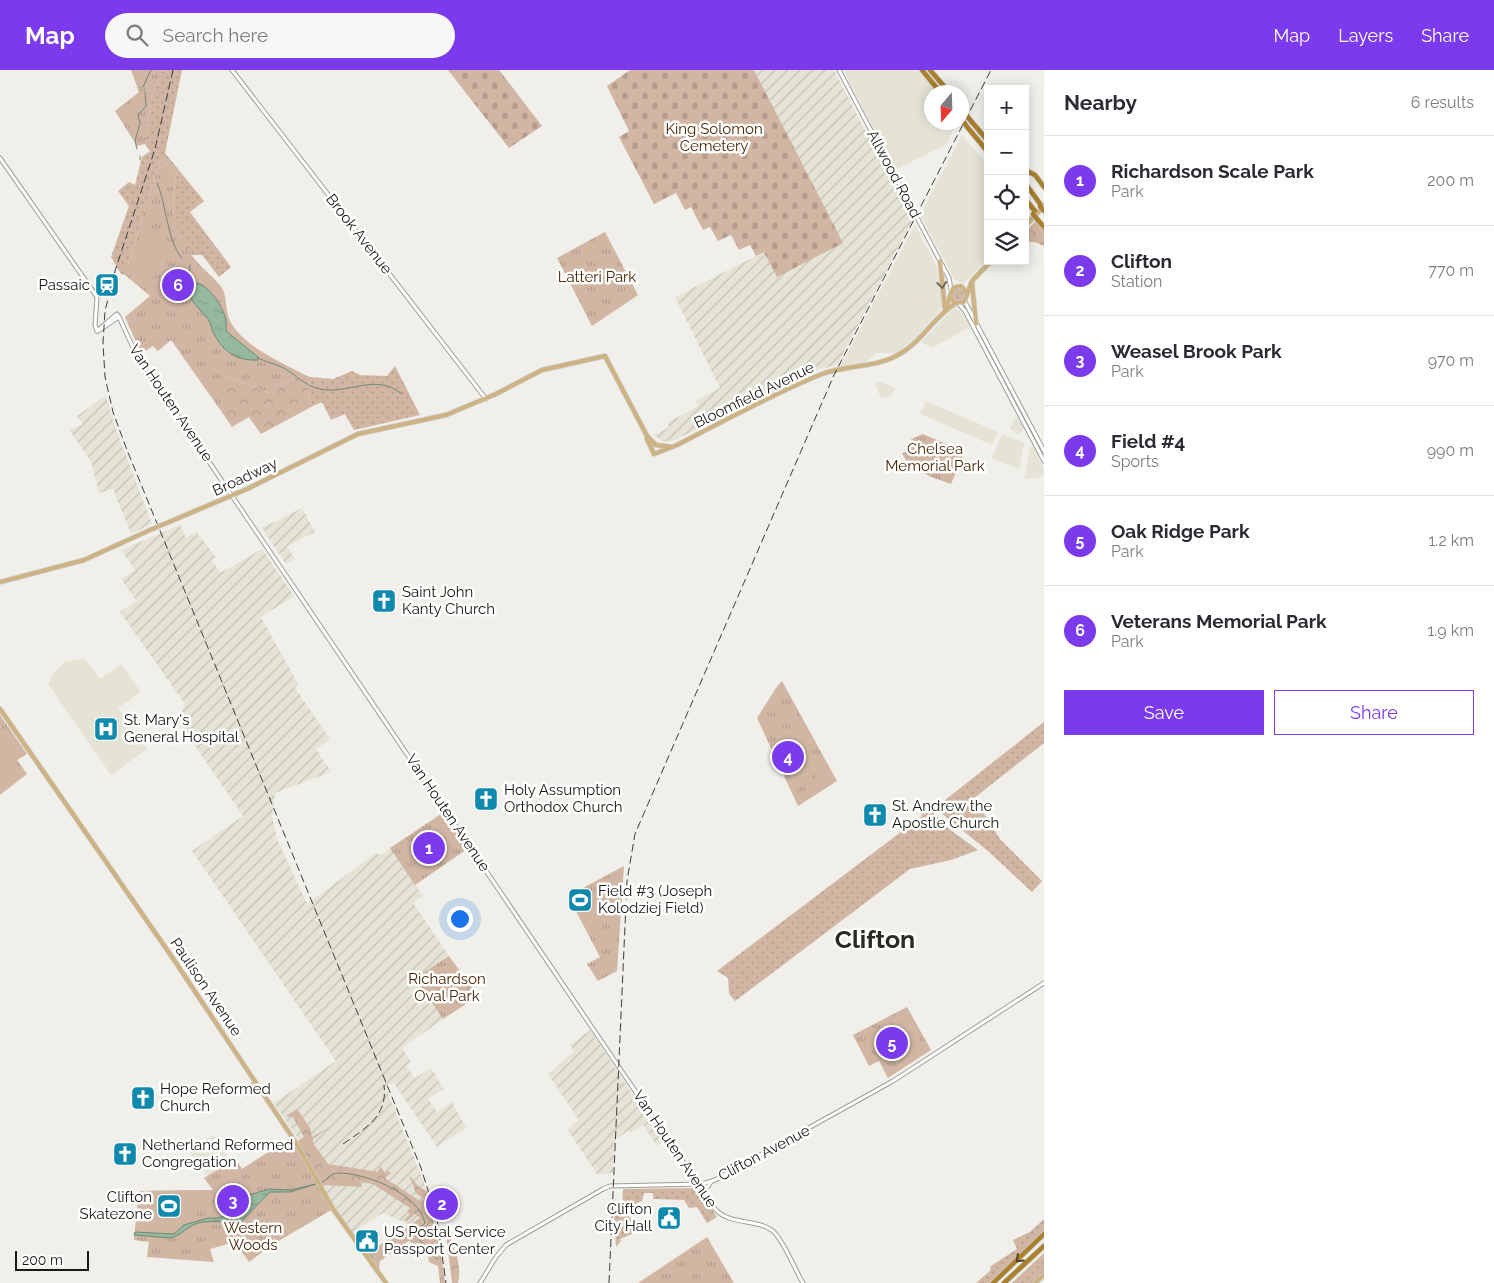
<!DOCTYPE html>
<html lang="en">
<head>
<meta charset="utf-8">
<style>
	body { margin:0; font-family:Raleway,sans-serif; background:#f7f7f7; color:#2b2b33 }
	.controls { position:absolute; right:15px; top:15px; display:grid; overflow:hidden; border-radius:0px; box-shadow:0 2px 12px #0003 }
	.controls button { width:45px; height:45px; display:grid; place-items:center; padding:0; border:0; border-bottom:1px solid #e1e1e2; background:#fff; color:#2b2b33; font:25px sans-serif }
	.compass { position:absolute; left:924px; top:15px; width:45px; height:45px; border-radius:50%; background:#fff; box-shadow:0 2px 12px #0003; rotate:199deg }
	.scale { position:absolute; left:15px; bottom:12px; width:74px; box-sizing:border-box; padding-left:5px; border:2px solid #181816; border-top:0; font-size:14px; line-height:18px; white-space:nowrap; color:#181816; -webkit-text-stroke:4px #fffffe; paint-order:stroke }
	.you { position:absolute; left:459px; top:848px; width:18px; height:18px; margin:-12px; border:4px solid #fff; border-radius:50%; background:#1a73e8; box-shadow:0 0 0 8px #1a73e833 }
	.badge { display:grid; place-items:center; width:32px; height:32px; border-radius:50%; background:#7c3aed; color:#fff; font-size:16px; font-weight:700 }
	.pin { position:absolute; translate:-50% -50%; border:2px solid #fff; box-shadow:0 1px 5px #0006 }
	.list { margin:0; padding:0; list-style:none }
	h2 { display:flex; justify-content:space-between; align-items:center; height:65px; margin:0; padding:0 20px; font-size:21px }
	h2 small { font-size:16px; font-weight:400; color:#7c7c81 }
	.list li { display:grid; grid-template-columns:32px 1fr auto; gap:15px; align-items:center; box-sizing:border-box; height:90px; padding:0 20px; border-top:1px solid #e1e1e2 }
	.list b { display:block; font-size:19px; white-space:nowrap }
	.list p { margin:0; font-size:16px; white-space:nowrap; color:#7c7c81 }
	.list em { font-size:16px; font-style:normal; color:#7c7c81 }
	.actions { display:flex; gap:10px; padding:15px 20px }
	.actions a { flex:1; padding:11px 0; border:1px solid #7c3aed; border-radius:0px; text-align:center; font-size:18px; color:#7c3aed }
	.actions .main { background:#7c3aed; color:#fff }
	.icon { flex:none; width:28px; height:28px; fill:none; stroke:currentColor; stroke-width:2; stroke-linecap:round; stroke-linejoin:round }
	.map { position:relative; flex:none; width:1044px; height:1213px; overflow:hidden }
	header { display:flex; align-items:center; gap:30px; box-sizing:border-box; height:70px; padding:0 25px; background:#7c3aed; color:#fff }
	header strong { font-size:24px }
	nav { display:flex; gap:28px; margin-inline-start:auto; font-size:18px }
	.search { width:350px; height:45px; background:#f7f7f7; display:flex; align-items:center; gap:12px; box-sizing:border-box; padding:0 18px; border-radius:28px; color:#7c7c81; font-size:19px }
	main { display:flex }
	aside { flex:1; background:#fff }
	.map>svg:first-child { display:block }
	.built { fill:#e4e3d6 }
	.industrial { fill:url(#industrial-furrows) }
	.grass { fill:url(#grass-dots) }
	.forest { fill:url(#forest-crowns) }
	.cemetery { fill:url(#cemetery-stones) }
	.park { fill:url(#park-tufts) }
	.pitch { fill:#d1b6a3 }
	.water { fill:url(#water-ripples); stroke:#708875 }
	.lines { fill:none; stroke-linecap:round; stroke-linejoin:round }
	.stream { stroke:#708875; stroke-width:1 }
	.secondary-casing { stroke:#9d9d97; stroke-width:5 }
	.primary-casing { stroke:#ccc; stroke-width:5.5 }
	.highway-casing { stroke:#ccc; stroke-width:6 }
	.secondary { stroke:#fff; stroke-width:3 }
	.primary { stroke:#cdb381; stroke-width:4 }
	.highway { stroke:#ab802d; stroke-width:4.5 }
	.rail { stroke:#3d3d3a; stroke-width:1; stroke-dasharray:8 4; stroke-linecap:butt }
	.primary-bridge-casing { stroke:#ccc; stroke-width:5.5; stroke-linecap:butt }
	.highway-bridge-casing { stroke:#ccc; stroke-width:6; stroke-linecap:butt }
	.primary-bridge { stroke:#cdb381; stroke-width:4 }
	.highway-bridge { stroke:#ab802d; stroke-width:4.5 }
	.oneway { stroke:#72664c }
	.oneway2 { stroke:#53421f }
	.labels { text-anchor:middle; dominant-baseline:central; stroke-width:5; stroke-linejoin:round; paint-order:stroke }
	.park-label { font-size:15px; fill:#49270a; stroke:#fffffe }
	.street-label { font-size:15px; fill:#181816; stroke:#fffffe }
	.poi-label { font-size:15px; fill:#181816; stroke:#fffffe; text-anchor:start }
	.town-label { font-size:25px; font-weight:bold; fill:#2a2925; stroke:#fffffe }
</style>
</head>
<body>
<header>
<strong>Map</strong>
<div class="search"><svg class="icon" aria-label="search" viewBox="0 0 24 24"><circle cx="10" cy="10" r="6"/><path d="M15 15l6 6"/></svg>Search here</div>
<nav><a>Map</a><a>Layers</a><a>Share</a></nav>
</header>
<main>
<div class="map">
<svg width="1044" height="1213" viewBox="0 0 1044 1213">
	<defs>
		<pattern id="industrial-furrows" width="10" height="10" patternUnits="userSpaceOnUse" patternTransform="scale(1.25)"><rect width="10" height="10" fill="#e4e3d6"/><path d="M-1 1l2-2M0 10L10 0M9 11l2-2" fill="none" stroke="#c3c2b7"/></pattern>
		<pattern id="grass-dots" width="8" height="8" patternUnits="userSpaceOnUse" patternTransform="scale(1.25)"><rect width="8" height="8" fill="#d1b6a3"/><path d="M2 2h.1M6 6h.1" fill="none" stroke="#b39c8c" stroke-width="1.8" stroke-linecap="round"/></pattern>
		<pattern id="forest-crowns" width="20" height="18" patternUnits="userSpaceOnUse" patternTransform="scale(1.25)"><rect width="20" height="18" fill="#d1b6a3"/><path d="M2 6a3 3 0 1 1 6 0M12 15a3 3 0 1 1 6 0" fill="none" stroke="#b39c8c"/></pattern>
		<pattern id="cemetery-stones" width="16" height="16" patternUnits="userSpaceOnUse" patternTransform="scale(1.25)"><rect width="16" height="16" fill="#d1b6a3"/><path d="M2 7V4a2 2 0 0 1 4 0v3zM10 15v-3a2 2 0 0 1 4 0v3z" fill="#b39c8c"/></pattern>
		<pattern id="park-tufts" width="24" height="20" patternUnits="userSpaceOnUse" patternTransform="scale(1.25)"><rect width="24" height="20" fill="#d1b6a3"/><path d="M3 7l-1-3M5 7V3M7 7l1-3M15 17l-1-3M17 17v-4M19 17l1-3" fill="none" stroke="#b39c8c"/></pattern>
		<pattern id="water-ripples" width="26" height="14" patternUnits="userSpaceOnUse" patternTransform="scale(1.25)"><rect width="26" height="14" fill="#96b89e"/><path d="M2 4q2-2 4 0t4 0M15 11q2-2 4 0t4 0" fill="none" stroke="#819d87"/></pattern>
	</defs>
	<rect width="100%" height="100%" fill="#f0efe9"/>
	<g class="built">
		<polygon points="843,0 918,0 936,22 932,22 932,52 955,53 947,74 895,100"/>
		<polygon points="962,65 988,95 988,189 964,213 955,210 920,145"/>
		<polygon points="915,155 937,197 943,234 941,239 914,269 896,283 876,283 865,293 840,297"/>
		<polygon points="955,237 962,243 970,257 932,278 921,272"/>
		<polygon points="879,311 896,319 890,326 881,328 875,314"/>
		<polygon points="926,331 998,362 992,375 920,344"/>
		<polygon points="1016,345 1024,358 1019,364 1010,359"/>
		<polygon points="1002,364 1024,373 1019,399 992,388"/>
		<polygon points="1030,377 1033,377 1044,398 1044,404 1038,408 1024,409"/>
		<polygon points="85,589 100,609 121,594 141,622 118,638 147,679 111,705 48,614 52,606 64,592"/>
		<polygon points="213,1065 230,1090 229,1093 208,1106 187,1078 200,1069 203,1072"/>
	</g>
	<g class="industrial">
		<polygon points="754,0 834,0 912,151 837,295 820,299 675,370 663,372 654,365 669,357 667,353 698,336 695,331 720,318 675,227 764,182 842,173"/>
		<polygon points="106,325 114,354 152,454 131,464 113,419 99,423 91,391 69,360 83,354 77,346"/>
		<polygon points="302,438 315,462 287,476 295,489 286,494 262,458"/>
		<polygon points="180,455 186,468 196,462 216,487 212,489 220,503 262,479 294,526 261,547 298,614 295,618 330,669 316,679 331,702 275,723 272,746 277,769 307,834 376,783 381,785 390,778 423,826 413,833 449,886 415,908 443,949 402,978 411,992 406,996 415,1008 431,998 444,1019 428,1029 437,1042 452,1032 466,1058 437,1077 394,1013 385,1016 424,1113 433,1145 419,1149 410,1155 383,1143 352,1163 328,1127 323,1116 326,1115 319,1099 274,1033 336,991 192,781 243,746 178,651 185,634 120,542 137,531 121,509 135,500 121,480"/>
		<polygon points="590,960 663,1071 657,1076 643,1055 631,1063 629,1060 615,1070 613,1103 597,1104 567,1059 579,1050 548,1004 574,982 570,975"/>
	</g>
	<g class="grass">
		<path d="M162,0H182L165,83L204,131L190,142L231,197L219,207L202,185H191C170,157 171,134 177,102L160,90L125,205L121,204L111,187L129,136L118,121L129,112L135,115L142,87L150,81L145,74L152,25Z"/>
		<circle cx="958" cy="225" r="6"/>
		<polygon points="395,296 420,345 354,360 345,344 331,350 322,332 313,336 308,326 310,307 333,309 352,301 360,305 387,306"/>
		<polygon points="1044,652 1044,673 974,728 1000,769 1042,811 1032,822 988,781 935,738"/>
		<polygon points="925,734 949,759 978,780 951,790 910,799 735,931 729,924 728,908 717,901 922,746 920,741"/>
		<polygon points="698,1118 717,1147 707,1153 697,1137 689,1138 684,1130 653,1129 653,1123 644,1123 642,1131 635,1134 625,1144 632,1149 632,1164 620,1169 621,1171 616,1177 614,1141 622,1142 623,1119"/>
		<polygon points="1044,1149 1044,1160 996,1207 989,1213 976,1213 990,1201 991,1196 1017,1179 1013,1170 1030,1162"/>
		<polygon points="1044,1183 1044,1203 1032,1213 1012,1213"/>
	</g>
	<g class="forest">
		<polygon points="1036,151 1044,160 1044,176 1035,172 1025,172 1025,162"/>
		<polygon points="303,304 310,307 308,326 313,336 261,364 249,347 232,357 221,341 224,338 224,310 228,307 274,325 281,315"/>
		<polygon points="297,1039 310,1058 312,1067 331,1056 313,1069 313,1073 328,1094 378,1102 380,1096 385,1103 389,1101 391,1103 385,1108 420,1131 424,1129 416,1123 409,1105 420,1118 427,1121 442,1190 445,1213 440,1213 438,1196 429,1192 427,1182 409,1171 380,1191 379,1197 382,1209 365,1185 420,1148 415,1144 407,1151 404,1150 410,1144 407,1142 410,1138 373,1114 360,1112 362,1117 326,1115 321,1117 298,1071 304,1067 293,1047 286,1046"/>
		<path d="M445,1155L453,1166L450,1172C458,1182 461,1201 458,1213H452Z"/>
	</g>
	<g class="cemetery">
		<polygon points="448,0 499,0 542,56 509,78"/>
		<polygon points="630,0 754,0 843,173 777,207 764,182 756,186 750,175 739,180 731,165 718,171 710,157 703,160 691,137 685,140 676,123 654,134 619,67 629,61 607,16"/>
	</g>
	<g class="park">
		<polygon points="131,0 162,0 152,25 145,74 137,76 115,41 139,22"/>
		<path d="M160,90L177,102C170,140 171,162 198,193C205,201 216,209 222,218C227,226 225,241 230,251C244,277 278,290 303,304L281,315L274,325L228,307L224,310V338L221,341L171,270L158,281L153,276L142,283L140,281L125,247L150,226L125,205Z"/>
		<polygon points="605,162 638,225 592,256 557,188"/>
		<path d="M923,364L965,382L951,414C933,407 910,402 902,383L911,380V377L914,376L911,369Z"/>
		<polygon points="782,611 837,711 798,736 757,648 776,618"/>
		<polygon points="0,645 27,684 17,690 27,704 0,725"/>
		<polygon points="444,742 467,779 415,815 390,778"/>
		<polygon points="624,796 617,901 598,911 587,894 600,887 568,826"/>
		<polygon points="449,886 478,926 443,949 415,908"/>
		<polygon points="907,937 931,980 888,1008 879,991 869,996 853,965"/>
		<polygon points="252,1012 257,1020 247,1027 242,1020"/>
		<polygon points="290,1068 313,1099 333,1139 275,1173 249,1192 235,1172 210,1179 214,1192 147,1187 149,1172 134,1170 139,1121 213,1120 204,1108 229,1093 228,1091 235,1088 242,1099"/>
		<polygon points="707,1167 734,1213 638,1213"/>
	</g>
	<g class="pitch">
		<polygon points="143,162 167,174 161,184 145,188 133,182"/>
		<polygon points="143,190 150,191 160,202 143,214 130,195"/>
		<path d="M799,652L811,674C798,683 784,678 777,665Z"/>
		<polygon points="5,671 16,686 12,688 20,703 0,720 0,674"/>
		<polygon points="785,679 795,685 795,689 785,694 778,682"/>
		<polygon points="820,689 827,704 817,711 814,696"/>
		<polygon points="799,700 807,706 810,712 797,719 789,704"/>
		<path d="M584,821L586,828L582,837C595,834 606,837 612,850L589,860L573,828Z"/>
		<path d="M908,947L924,979L920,984L899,994L889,983C890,968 897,957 908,947Z"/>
		<polygon points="213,1120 215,1122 170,1163 135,1160 139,1121"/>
	</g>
	<g class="water">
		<path d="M198,213C211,218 223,237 226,250C227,254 225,257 227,262L258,287V290C236,291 224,282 214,264C211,259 211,253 208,249C200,240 194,234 188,224L192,216Z"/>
		<path d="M316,1114L290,1122H270L237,1156C230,1158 229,1153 222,1152C218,1151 207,1152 202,1152C187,1155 182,1166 170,1168L134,1165L135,1162L174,1164L184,1155L208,1148H218L224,1146L227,1139L239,1128L269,1119L291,1120Z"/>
	</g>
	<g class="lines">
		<g class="stream">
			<polyline points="143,17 151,0"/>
			<polyline points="137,79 135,71 140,53 138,45 146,36 145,22"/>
			<polyline points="140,86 140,90"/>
			<path d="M157,113C167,135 167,172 182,188"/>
			<polyline points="190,195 189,213 192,216"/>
			<path d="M258,288C266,292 276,294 284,298C296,305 305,316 320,319C350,325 375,302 402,324"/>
			<path d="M322,1112C329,1109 330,1103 338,1103C366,1103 418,1123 425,1153L415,1162L416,1166L437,1189"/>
		</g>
		<defs>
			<g id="secondary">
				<polyline points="232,0 486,329"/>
				<polyline points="839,0 949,208 951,219"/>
				<polyline points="0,88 97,227 95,255 97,261"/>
				<polyline points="965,232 1044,381"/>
				<polyline points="958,233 965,241 1044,391"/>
				<path d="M97,261L117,244L119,247L136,284L715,1139C731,1156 756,1148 773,1161C784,1171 795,1200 803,1213"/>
				<polyline points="98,261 119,247"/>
				<polyline points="706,1124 706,1119 711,1112"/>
				<polyline points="480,1213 496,1187 506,1175 603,1119 610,1116 702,1114 715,1110 893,1011 1044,913"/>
			</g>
			<g id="primary">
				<polyline points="1025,156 1044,136"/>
				<polyline points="940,191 945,239"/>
				<polyline points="972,213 976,254"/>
				<polyline points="950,227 956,233 964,232 972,211 991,191"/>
				<polyline points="946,238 953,218 961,216 967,223"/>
				<path d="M647,369L654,384L677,375C724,351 772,324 822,304C845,295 873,298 896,286C921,274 933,247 956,233"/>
				<polyline points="169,452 247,419 358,364 446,345 496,324 542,300 605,286 647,366 656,375 672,377"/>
				<polyline points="0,512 84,490 150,460"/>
				<polyline points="0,639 170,884 296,1073 333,1139 386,1213"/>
				<polyline points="1035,1213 1044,1205"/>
			</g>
			<g id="highway">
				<polyline points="922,0 940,22"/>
				<polyline points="930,0 949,22"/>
				<polyline points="971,51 988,71"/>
				<polyline points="968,58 988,82"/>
				<polyline points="1025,100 1035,105 1044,117"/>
				<polyline points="1025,113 1041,135"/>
				<polyline points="1025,129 1035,141"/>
				<polyline points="1037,149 1044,157"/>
				<polyline points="1025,154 1026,155"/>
				<polyline points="993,1213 1044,1164"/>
				<polyline points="1004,1213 1044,1176"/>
			</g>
		</defs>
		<use href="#secondary" class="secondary-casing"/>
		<use href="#primary" class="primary-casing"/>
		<use href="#highway" class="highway-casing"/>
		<use href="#secondary" class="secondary"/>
		<use href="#primary" class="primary"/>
		<use href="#highway" class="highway"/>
		<g class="rail">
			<polyline points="173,0 155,79 115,201 105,241 103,273 105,307 113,342 127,380 421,1098 437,1149 446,1213"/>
			<path d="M343,1074C366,1058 388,1046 384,1015"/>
			<polyline points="609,1213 627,811 635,764 834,305 991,0"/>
		</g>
		<defs>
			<polyline id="primary-bridge" points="150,460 169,452"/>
			<g id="highway-bridge">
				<polyline points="962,40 971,51"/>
				<polyline points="962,50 968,58"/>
				<polyline points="1040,136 1044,141"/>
				<polyline points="1033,144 1037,149"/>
			</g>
		</defs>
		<use href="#primary-bridge" class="primary-bridge-casing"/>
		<use href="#highway-bridge" class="highway-bridge-casing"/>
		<use href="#primary-bridge" class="primary-bridge"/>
		<use href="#highway-bridge" class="highway-bridge"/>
	</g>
	<defs><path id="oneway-chevron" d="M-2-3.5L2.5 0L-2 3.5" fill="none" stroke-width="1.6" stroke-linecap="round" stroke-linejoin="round" transform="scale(1.25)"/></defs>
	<use class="oneway" href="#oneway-chevron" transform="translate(942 215) rotate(83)"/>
	<use class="oneway2" href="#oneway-chevron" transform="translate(1019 1189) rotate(137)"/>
	<defs>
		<symbol id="station-square" viewBox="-11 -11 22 22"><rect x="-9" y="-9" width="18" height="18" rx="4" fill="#0f8aac" stroke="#fffffe"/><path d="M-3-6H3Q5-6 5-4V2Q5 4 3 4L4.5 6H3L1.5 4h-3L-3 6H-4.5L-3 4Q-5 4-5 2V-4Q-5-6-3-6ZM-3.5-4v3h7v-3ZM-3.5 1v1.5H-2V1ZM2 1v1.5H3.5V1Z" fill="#fff"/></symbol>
		<symbol id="church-square" viewBox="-11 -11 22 22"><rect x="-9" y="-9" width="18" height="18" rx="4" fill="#0f8aac" stroke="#fffffe"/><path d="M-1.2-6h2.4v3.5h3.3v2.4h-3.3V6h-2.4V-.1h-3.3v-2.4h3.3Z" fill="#fff"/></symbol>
		<symbol id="hospital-square" viewBox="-11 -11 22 22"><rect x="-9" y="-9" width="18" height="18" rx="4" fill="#0f8aac" stroke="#fffffe"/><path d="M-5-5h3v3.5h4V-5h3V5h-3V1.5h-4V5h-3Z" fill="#fff"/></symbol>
		<symbol id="stadium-square" viewBox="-11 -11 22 22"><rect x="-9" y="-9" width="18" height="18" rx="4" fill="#0f8aac" stroke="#fffffe"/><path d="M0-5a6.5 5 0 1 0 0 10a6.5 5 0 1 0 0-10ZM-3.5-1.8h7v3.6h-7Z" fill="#fff"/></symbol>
		<symbol id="civic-square" viewBox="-11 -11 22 22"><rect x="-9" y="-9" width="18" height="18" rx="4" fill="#0f8aac" stroke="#fffffe"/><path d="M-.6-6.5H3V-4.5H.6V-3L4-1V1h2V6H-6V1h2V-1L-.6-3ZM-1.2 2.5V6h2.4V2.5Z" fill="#fff"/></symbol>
	</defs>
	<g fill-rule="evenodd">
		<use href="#station-square" x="93" y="201" width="28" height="28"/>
		<use href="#church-square" x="370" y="517" width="28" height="28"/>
		<use href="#hospital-square" x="92" y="645" width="28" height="28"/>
		<use href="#church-square" x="472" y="715" width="28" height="28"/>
		<use href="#church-square" x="861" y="731" width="28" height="28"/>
		<use href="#stadium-square" x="566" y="816" width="28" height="28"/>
		<use href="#church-square" x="129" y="1014" width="28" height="28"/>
		<use href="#church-square" x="111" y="1070" width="28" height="28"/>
		<use href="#stadium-square" x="155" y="1122" width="28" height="28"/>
		<use href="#civic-square" x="655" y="1134" width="28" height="28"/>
		<use href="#civic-square" x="353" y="1157" width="28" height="28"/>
	</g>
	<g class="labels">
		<g class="park-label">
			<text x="714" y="59">King Solomon<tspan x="714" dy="17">Cemetery</tspan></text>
			<text x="597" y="207">Latteri Park</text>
			<text x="935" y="379">Chelsea<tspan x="935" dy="17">Memorial Park</tspan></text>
			<text x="447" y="909">Richardson<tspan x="447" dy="17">Oval Park</tspan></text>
			<text x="253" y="1158">Western<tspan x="253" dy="17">Woods</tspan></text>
		</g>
		<g class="street-label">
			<text transform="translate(894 104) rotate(62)">Allwood Road</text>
			<text transform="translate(359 164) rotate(52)">Brook Avenue</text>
			<text transform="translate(754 325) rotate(-26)">Bloomfield Avenue</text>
			<text transform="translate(171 333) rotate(56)">Van Houten Avenue</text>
			<text transform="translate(245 407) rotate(-25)">Broadway</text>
			<text transform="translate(448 743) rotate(56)">Van Houten Avenue</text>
			<text transform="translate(206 917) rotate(56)">Paulison Avenue</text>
			<text transform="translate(675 1079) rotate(56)">Van Houten Avenue</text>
			<text transform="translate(764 1083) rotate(-28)">Clifton Avenue</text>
		</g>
		<g class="poi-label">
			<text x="90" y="215" text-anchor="end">Passaic</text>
			<text x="402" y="522">Saint John<tspan x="402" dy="17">Kanty Church</tspan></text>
			<text x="124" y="650">St. Mary's<tspan x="124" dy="17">General Hospital</tspan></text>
			<text x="504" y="720">Holy Assumption<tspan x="504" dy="17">Orthodox Church</tspan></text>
			<text x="892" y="736">St. Andrew the<tspan x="892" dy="17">Apostle Church</tspan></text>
			<text x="598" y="821">Field #3 (Joseph<tspan x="598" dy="17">Kolodziej Field)</tspan></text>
			<text x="160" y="1019">Hope Reformed<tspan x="160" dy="17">Church</tspan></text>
			<text x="142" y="1075">Netherland Reformed<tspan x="142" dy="17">Congregation</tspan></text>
			<text x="152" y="1127" text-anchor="end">Clifton<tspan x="152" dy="17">Skatezone</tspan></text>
			<text x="652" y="1139" text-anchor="end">Clifton<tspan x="652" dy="17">City Hall</tspan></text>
			<text x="384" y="1162">US Postal Service<tspan x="384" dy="17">Passport Center</tspan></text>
		</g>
		<g class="town-label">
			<text x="875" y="869">Clifton</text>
		</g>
	</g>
</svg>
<div class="controls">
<button>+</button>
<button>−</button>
<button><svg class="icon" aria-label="locate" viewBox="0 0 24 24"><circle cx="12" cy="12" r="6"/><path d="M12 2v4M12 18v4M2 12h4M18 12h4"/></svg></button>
<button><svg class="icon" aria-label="layers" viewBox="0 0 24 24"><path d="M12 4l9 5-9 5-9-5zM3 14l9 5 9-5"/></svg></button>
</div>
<svg class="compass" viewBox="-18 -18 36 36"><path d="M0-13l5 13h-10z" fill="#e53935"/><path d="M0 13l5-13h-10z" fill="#7c7c81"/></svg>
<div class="scale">200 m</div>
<div class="you"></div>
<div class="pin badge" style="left:429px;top:778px">1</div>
<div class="pin badge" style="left:442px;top:1134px">2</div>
<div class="pin badge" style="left:233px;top:1131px">3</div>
<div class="pin badge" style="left:788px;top:687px">4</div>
<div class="pin badge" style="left:892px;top:973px">5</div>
<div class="pin badge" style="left:178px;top:215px">6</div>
</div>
<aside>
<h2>Nearby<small>6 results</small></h2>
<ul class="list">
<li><span class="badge">1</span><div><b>Richardson Scale Park</b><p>Park</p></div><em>200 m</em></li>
<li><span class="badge">2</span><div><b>Clifton</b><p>Station</p></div><em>770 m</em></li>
<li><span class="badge">3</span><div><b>Weasel Brook Park</b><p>Park</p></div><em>970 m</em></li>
<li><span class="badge">4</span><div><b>Field #4</b><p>Sports</p></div><em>990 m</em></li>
<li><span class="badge">5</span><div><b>Oak Ridge Park</b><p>Park</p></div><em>1.2 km</em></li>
<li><span class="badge">6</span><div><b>Veterans Memorial Park</b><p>Park</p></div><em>1.9 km</em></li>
</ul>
<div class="actions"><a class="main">Save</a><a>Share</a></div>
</aside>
</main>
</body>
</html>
